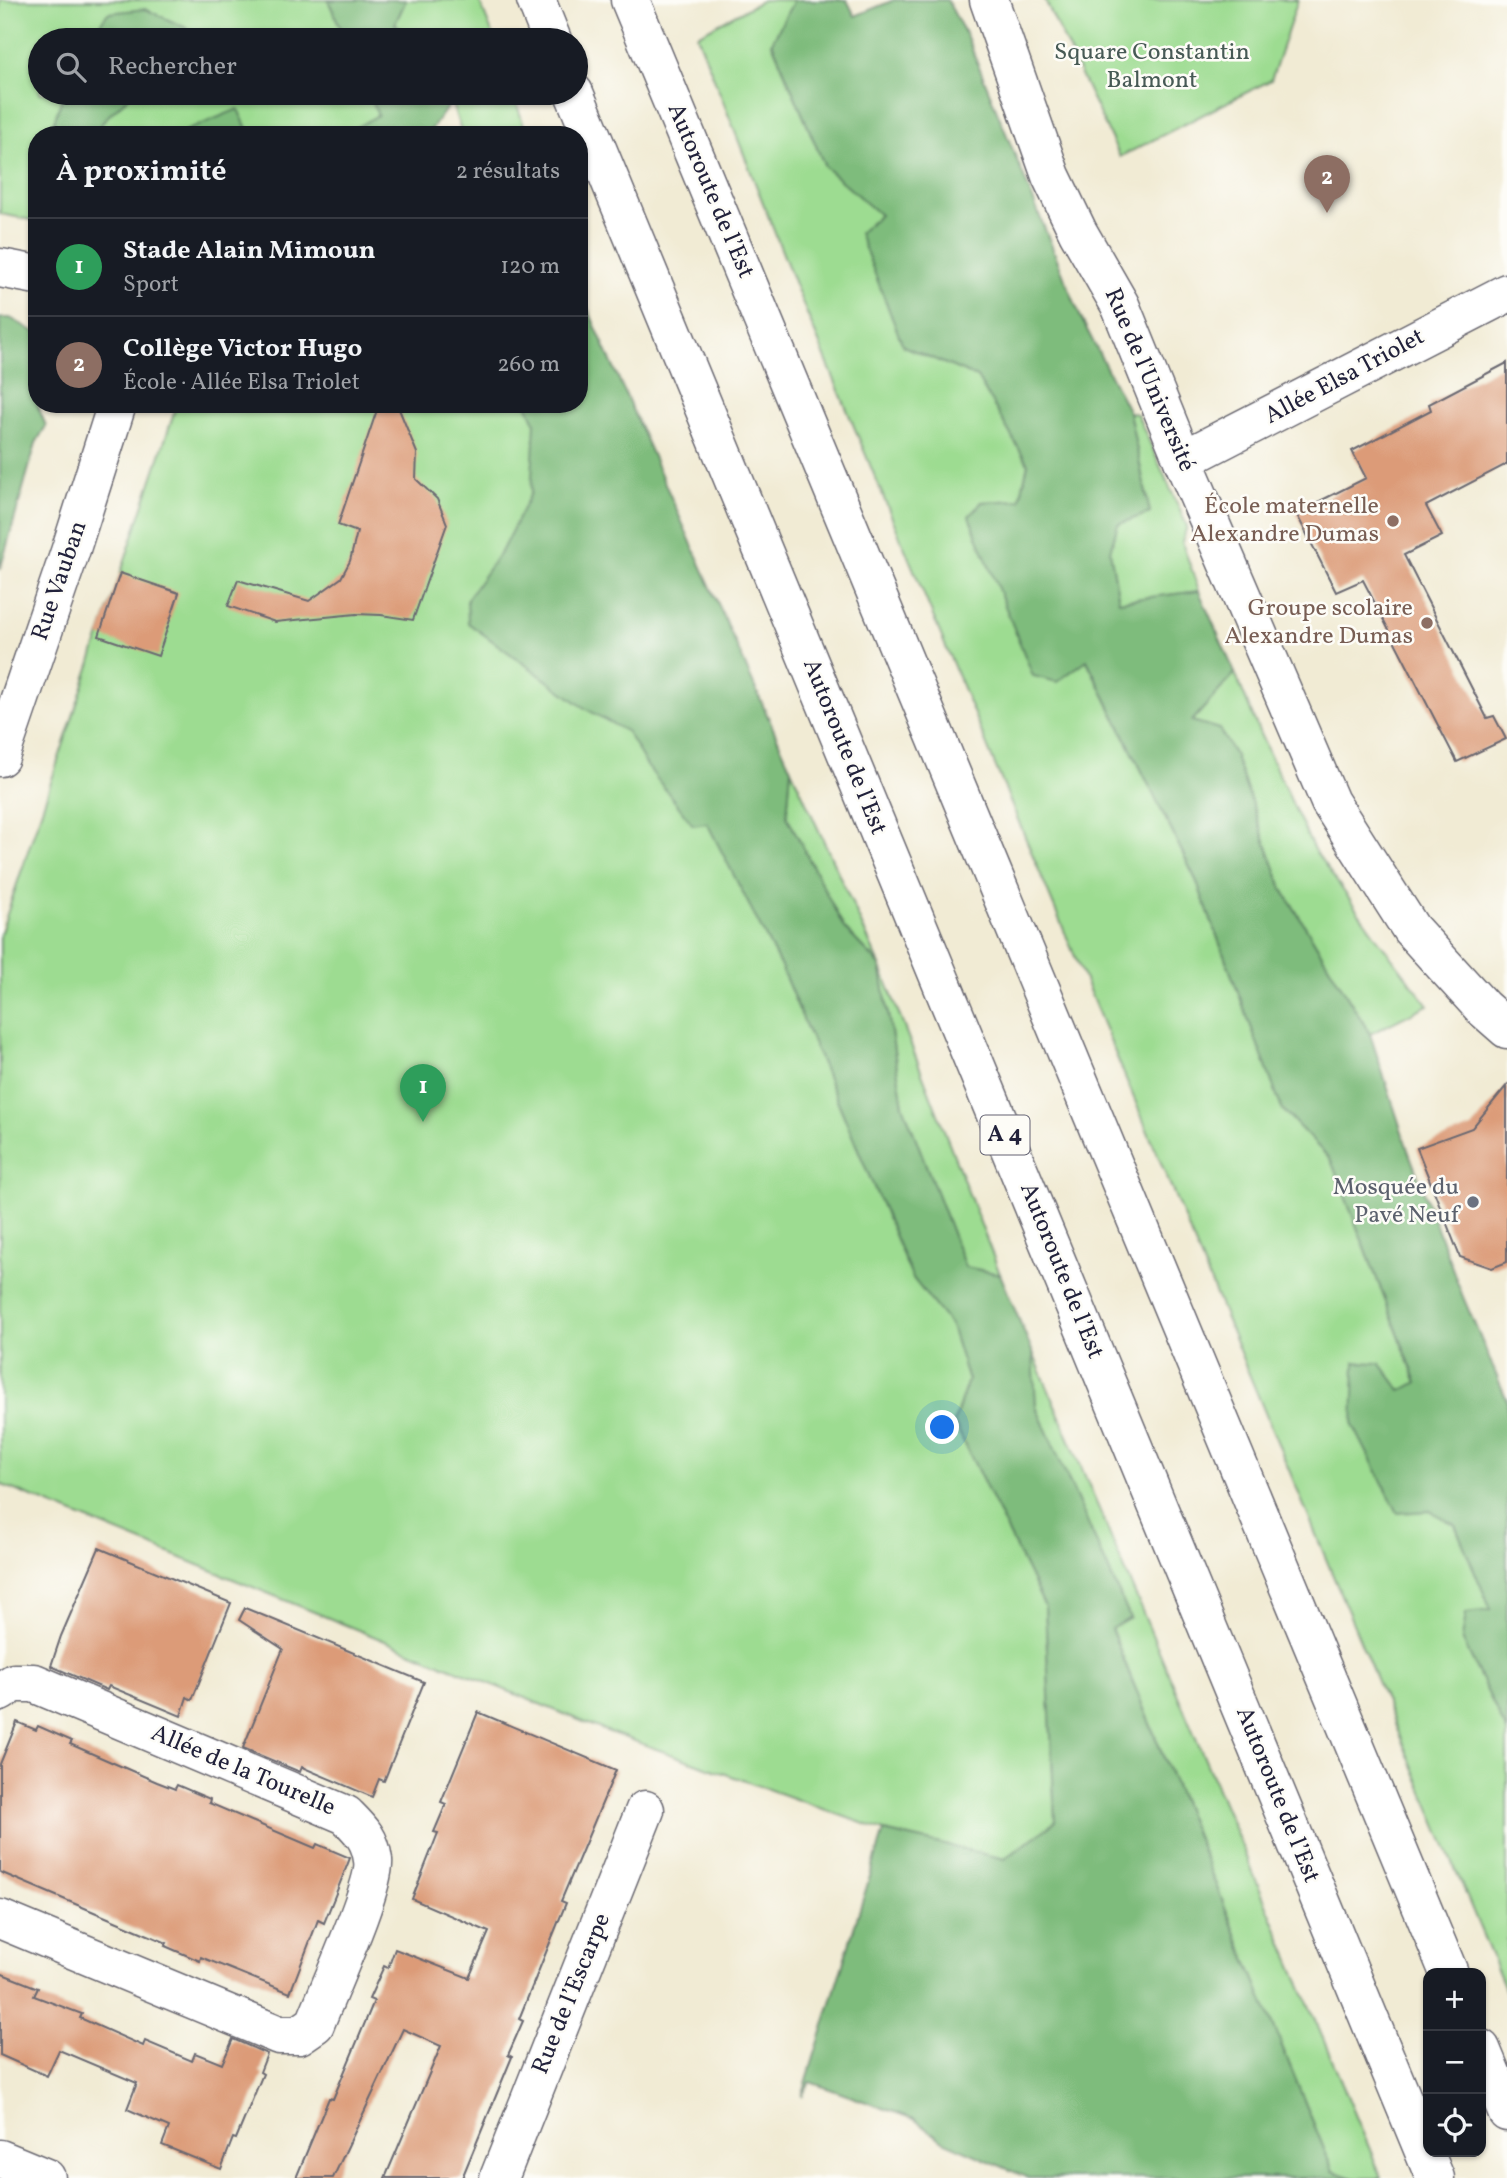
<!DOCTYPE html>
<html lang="fr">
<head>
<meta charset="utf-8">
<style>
	body { margin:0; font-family:Vollkorn,serif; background:#242831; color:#f1f3f6 }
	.controls { position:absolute; right:21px; bottom:21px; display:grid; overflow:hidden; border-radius:14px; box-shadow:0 2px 5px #0004 }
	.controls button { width:63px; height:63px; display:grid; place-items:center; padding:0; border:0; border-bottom:2px solid #363941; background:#171b24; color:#f1f3f6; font:35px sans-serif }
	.you { position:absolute; left:943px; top:1428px; width:24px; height:24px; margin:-18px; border:5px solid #fff; border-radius:50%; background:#1a73e8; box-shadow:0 0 0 10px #1a73e833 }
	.badge { display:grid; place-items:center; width:46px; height:46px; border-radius:50%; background:#1a73e8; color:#fff; font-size:23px; font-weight:700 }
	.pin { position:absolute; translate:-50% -58px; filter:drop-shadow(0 2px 4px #0008) }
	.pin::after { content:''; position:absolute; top:37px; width:24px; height:21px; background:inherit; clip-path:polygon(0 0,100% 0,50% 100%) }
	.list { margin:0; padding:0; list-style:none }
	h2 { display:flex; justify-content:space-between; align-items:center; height:91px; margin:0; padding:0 28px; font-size:30px }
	h2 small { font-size:23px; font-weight:400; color:#9ea1a6 }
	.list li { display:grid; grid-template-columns:46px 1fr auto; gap:21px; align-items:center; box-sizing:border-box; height:98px; padding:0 28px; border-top:2px solid #363941 }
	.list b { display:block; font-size:26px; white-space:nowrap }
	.list p { margin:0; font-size:23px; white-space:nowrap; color:#9ea1a6 }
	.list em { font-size:23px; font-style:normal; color:#9ea1a6 }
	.icon { flex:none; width:38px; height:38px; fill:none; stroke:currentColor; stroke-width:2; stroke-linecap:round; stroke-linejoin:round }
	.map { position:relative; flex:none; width:1507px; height:2178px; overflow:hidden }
	.search { position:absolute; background:#171b24; box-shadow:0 2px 5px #0004; left:28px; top:28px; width:560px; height:77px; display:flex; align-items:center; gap:18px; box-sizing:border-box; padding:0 24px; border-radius:38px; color:#9ea1a6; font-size:26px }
	.panel { position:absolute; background:#171b24; box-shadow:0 2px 5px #0004; left:28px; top:126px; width:560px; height:287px; border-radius:28px }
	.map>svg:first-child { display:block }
	.green { fill:#9ddc91; stroke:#607f66; stroke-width:2 }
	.forest { fill:#7ebc7b; stroke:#506f5b; stroke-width:2 }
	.building { fill:#dc9b78 }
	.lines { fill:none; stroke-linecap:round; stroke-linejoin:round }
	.minor-casing { stroke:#6a6871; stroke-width:41 }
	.major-casing { stroke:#6a6871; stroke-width:41 }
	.highway-casing { stroke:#6a6871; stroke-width:41 }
	.minor { stroke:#fff; stroke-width:38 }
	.major { stroke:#fff; stroke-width:38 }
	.highway { stroke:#fff; stroke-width:38 }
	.education-dot { fill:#8d6e63; stroke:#fdfcf7; stroke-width:2.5 }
	.worship-dot { fill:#6b7280; stroke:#fdfcf7; stroke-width:2.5 }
	.labels { text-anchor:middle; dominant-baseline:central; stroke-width:5; stroke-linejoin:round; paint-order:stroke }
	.shield { fill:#fdfcf7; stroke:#646373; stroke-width:2 }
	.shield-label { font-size:23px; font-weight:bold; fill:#22223b }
	.park-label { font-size:24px; fill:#475a55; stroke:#fdfcf7 }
	.street-label { font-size:24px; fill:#22223b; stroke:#fdfcf7 }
	.education-label { font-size:24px; fill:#785e54; stroke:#fdfcf7; text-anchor:end }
	.worship-label { font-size:24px; fill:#5b616d; stroke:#fdfcf7; text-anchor:end }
</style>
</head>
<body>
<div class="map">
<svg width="1507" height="2178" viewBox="0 0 1507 2178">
	<rect width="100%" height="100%" fill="#fdfcf7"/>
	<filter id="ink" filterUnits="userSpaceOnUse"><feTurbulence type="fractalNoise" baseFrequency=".0143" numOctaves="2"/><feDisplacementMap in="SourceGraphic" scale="14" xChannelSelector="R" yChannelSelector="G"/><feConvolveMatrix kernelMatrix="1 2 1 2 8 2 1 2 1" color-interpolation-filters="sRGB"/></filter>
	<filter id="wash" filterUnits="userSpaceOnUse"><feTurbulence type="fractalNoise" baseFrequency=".00686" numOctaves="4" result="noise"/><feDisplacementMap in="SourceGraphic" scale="28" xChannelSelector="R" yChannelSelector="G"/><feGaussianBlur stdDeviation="1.57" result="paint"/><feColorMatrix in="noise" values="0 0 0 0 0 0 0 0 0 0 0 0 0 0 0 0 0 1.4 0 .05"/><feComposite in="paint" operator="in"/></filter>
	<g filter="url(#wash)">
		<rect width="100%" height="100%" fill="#f1ebd4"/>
		<g class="green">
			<polygon points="0,0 328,0 346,40 40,40 40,93 369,93 379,115 343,135 37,135 37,221 0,214"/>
			<polygon points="406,0 479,0 495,40 414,40 395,24"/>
			<polygon points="763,0 794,0 772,43 825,167 881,215 903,346 977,377 1028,464 1020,500 982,502 1086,659 1196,880 1282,1109 1331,1160 1417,1383 1401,1391 1380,1363 1430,1511 1456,1525 1492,1611 1462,1639 1507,1732 1507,1993 800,297 697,35"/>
			<polygon points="1045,0 1298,0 1271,80 1120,157"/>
			<polygon points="451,93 513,93 527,135 463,135 451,102"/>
			<polygon points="177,404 527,404 570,491 696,800 781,967 912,1277 951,1326 968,1380 954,1422 1045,1607 1055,1822 1005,1859 884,1831 601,1729 0,1484 0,935"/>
			<polygon points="1129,412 1137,414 1187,526 1182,542 1199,591 1119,601 1110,551 1118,523 1150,512"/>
			<polygon points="1235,673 1260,734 1313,848 1377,938 1428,1005 1370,1034 1282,888 1234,754 1219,729 1192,721"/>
			<polygon points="791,769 880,965 1000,1274 965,1267 903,1105 880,965 844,928 787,816"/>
			<polygon points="1033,1353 1382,2178 1353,2178 1333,2171 1111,1628 1130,1618 1036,1407"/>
		</g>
		<g class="forest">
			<polygon points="328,0 406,0 395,24 414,40 346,40"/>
			<polygon points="794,0 847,0 855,16 894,0 947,0 967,37 1081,318 1129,412 1150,513 1118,524 1110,551 1119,601 1199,591 1235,673 1192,721 1219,729 1234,754 1282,888 1370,1034 1408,1150 1463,1297 1507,1400 1507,1732 1462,1639 1466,1613 1491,1610 1455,1525 1430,1511 1398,1513 1353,1425 1355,1362 1380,1363 1401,1391 1417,1382 1331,1160 1282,1109 1196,880 1087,660 1057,682 1033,676 969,516 982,502 1020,500 1028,464 977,377 903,346 859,233 880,215 825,167 772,42"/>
			<polygon points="145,9 191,30 196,40 88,40 108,13"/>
			<polygon points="64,93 133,93 104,120 95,135 49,135"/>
			<polygon points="369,93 451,93 451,102 431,130 423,135 343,135 378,115"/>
			<polygon points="238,109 250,135 186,135 185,131"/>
			<polygon points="579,289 791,769 787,816 844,928 880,965 903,1105 965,1267 1000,1274 1033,1353 1036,1407 1130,1618 1111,1629 1333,2171 1353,2178 1028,2178 943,2141 914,2119 810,2082 802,2096 884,1831 1005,1859 1055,1822 1045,1607 954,1422 968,1380 951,1326 912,1277 781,967 707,823 693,825 647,766 627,732 586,709 468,623 467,599 502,550 531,493 535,422 527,404 579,404"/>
			<polygon points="0,318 10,318 37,333 37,395 35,399 46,426 36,443 0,570"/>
		</g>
		<g id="blocks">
			<g class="building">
				<polygon points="1507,363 1507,464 1426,506 1442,536 1404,555 1487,718 1494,716 1506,739 1457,762 1363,580 1336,592 1296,513 1366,478 1352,451 1431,410 1429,404"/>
				<polygon points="379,404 397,404 417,453 416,479 437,499 447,524 413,620 381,615 356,614 275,622 228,606 238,580 309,601 341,578 350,561 357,532 338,525"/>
				<polygon points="120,573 179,593 158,656 99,636"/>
				<polygon points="1507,1085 1507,1262 1492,1268 1460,1257 1417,1148 1472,1128"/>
				<polygon points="99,1548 231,1603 192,1700 187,1697 181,1716 109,1686 107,1690 51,1666 61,1636"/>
				<polygon points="245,1608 424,1682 384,1781 379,1779 372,1797 302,1767 300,1772 243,1748 283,1649 239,1620"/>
				<polygon points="478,1712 616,1770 561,1901 566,1903 519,2019 523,2021 508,2055 512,2057 462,2178 385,2178 441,2046 403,2029 333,2178 296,2178 329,2098 333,2099 374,2001 369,1999 384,1966 388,1968 395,1949 469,1978 489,1932 412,1899 438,1833 434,1832 446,1804 441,1802"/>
				<polygon points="17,1722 36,1730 38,1726 72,1741 70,1744 157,1782 175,1789 177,1785 210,1799 209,1803 315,1848 317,1844 350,1858 324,1923 318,1920 290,1993 201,1957 200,1961 165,1946 167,1943 0,1872 0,1764"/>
				<polygon points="0,1973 38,1988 34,1996 82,2014 80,2018 143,2046 145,2041 192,2061 195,2053 222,2064 233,2039 267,2054 260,2072 263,2074 236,2139 233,2138 221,2169 162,2145 169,2127 127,2109 137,2083 59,2050 47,2076 0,2055"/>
			</g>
		</g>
	</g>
	<g filter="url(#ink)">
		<use href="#blocks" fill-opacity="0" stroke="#6a6871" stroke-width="2"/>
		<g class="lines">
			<defs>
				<g id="minor">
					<polyline points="989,0 1051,176 1078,232 1120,305 1183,460 1330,802 1411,929 1483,1008 1507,1029"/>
					<polyline points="0,268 37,275"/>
					<polyline points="1183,460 1507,293"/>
					<polyline points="0,757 70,552 117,404"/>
					<path d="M0,1692L14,1683H34L346,1815C361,1830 370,1838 373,1860C377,1884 326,1995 315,2024L299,2035H279L0,1919"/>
					<polyline points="499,2178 645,1810"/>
				</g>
				<polyline id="major" points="0,2159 46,2178"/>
				<g id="highway">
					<polyline points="536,0 552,40"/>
					<polyline points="630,0 1449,1973"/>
					<polyline points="574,93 1435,2178"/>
					<polyline points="1481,2049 1507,2112"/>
				</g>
			</defs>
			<use href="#minor" class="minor-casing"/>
			<use href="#major" class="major-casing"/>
			<use href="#highway" class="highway-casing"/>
			<use href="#minor" class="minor"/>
			<use href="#major" class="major"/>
			<use href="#highway" class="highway"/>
		</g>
	</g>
	<g class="education-dot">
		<circle cx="1393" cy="521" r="7"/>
		<circle cx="1427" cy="623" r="7"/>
	</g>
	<circle class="worship-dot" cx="1473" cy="1202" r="7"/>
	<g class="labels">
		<rect class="shield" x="980.5" y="1115.5" width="49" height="39" rx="5"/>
		<g class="shield-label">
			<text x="1005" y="1135">A 4</text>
		</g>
		<g class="park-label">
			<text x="1152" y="53">Square Constantin<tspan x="1152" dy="28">Balmont</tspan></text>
		</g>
		<g class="street-label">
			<text transform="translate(710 191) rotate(67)">Autoroute de l’Est</text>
			<text transform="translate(1345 377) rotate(-28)">Allée Elsa Triolet</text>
			<text transform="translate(1149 380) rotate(67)">Rue de l'Université</text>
			<text transform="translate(60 581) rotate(-71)">Rue Vauban</text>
			<text transform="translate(844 747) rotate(68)">Autoroute de l’Est</text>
			<text transform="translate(1061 1271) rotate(68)">Autoroute de l’Est</text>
			<text transform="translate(243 1771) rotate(23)">Allée de la Tourelle</text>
			<text transform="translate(1277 1795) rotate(68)">Autoroute de l’Est</text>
			<text transform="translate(572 1994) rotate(-68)">Rue de l’Escarpe</text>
		</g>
		<g class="education-label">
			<text x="1379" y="507">École maternelle<tspan x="1379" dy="28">Alexandre Dumas</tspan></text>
			<text x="1413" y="609">Groupe scolaire<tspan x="1413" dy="28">Alexandre Dumas</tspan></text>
		</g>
		<g class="worship-label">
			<text x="1459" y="1188">Mosquée du<tspan x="1459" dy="28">Pavé Neuf</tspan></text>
		</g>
	</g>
</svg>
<div class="controls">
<button>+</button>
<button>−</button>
<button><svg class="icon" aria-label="locate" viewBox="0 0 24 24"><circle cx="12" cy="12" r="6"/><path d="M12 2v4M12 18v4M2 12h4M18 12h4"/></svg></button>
</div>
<div class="you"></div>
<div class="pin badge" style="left:423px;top:1122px;background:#2e9e5b">1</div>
<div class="pin badge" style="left:1327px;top:213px;background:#8d6e63">2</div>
<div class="search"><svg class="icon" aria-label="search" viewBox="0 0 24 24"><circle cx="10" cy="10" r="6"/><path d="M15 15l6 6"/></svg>Rechercher</div>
<section class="panel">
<h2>À proximité<small>2 résultats</small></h2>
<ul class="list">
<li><span class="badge" style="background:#2e9e5b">1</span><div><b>Stade Alain Mimoun</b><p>Sport</p></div><em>120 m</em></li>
<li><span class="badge" style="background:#8d6e63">2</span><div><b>Collège Victor Hugo</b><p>École · Allée Elsa Triolet</p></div><em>260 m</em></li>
</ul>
</section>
</div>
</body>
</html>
